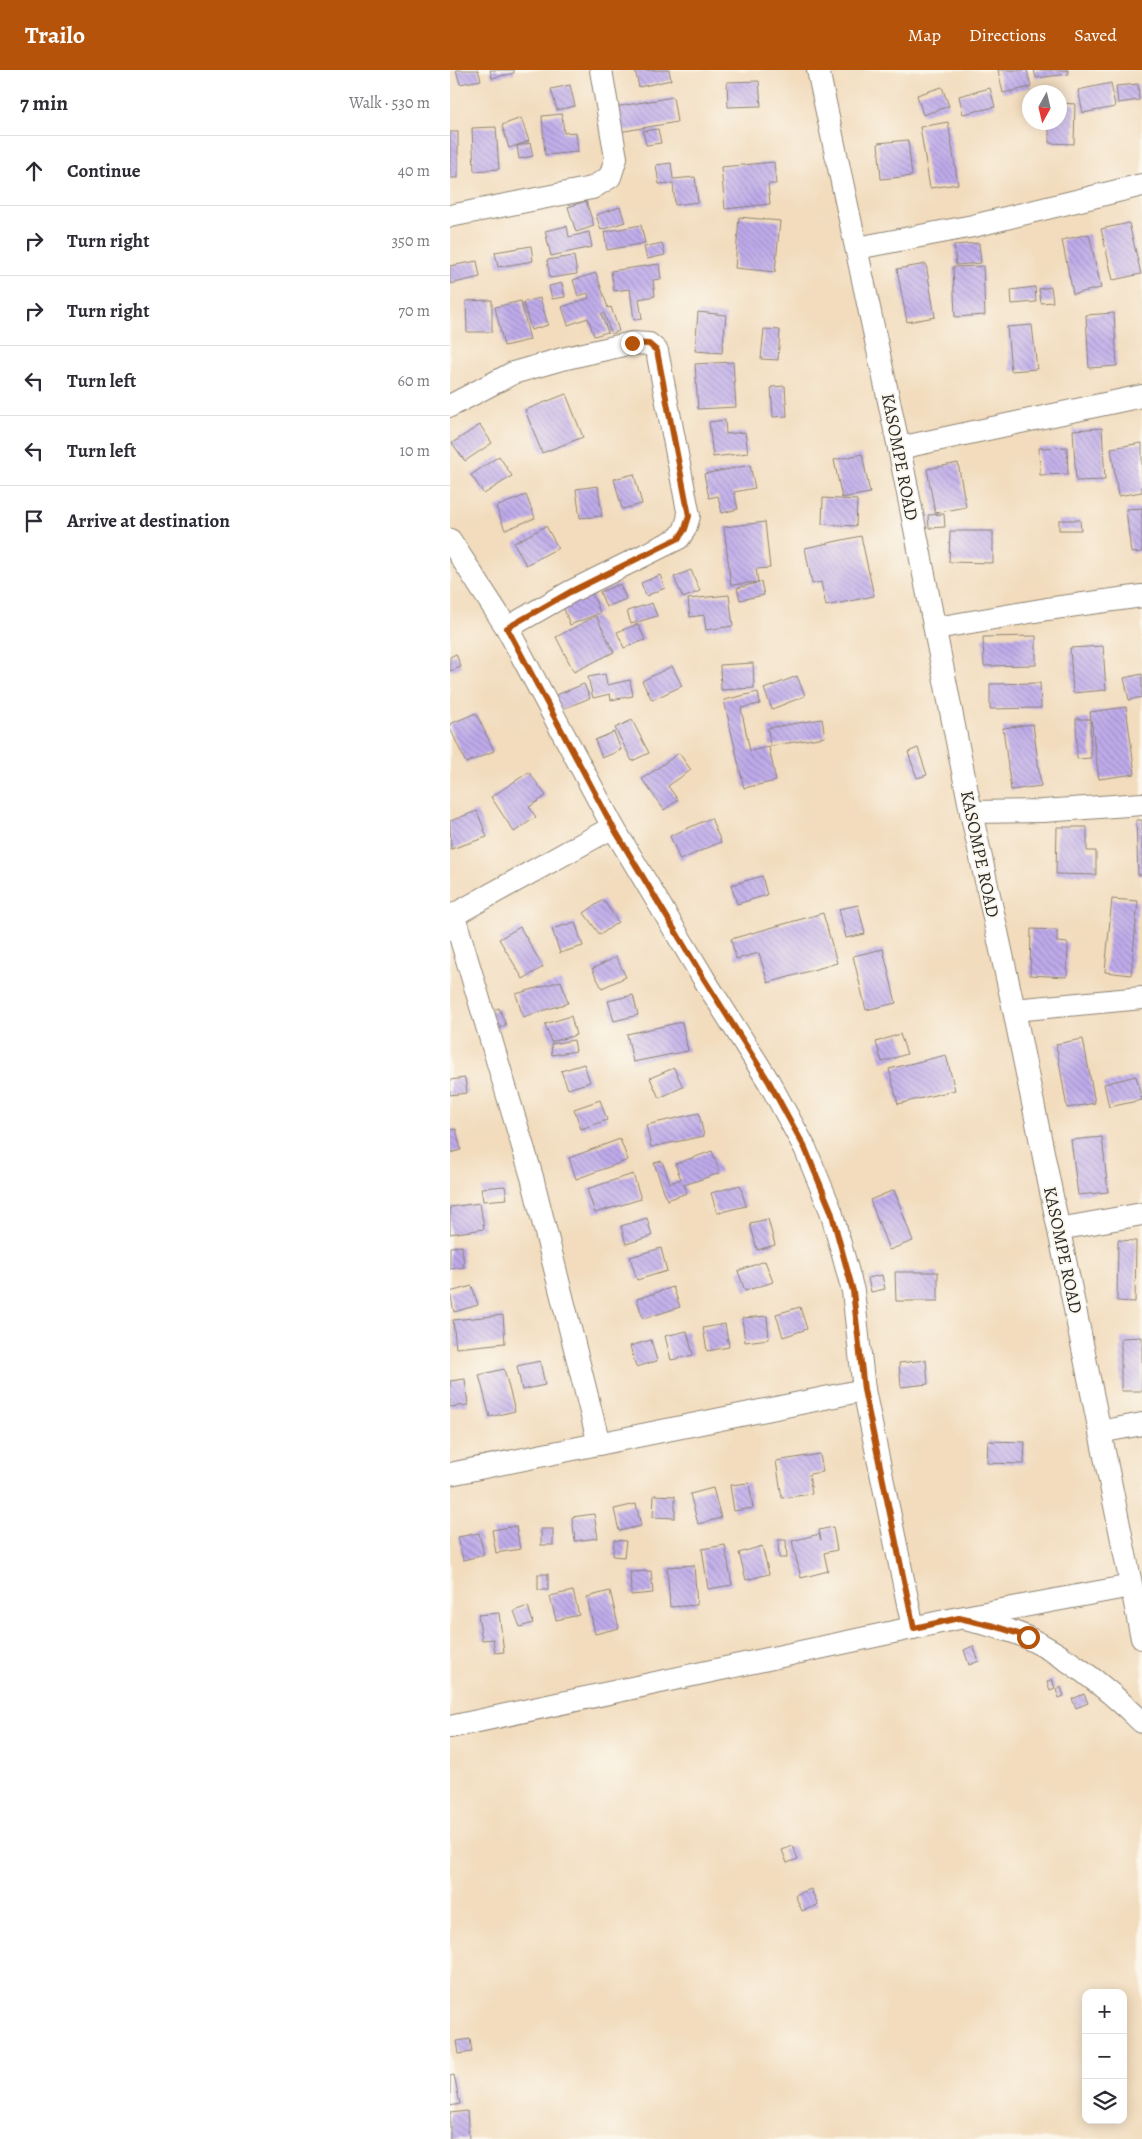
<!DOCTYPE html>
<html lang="en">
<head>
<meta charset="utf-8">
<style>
	body { margin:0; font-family:Alegreya,serif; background:#f2f2f3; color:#2b2b33 }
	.controls { position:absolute; right:15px; bottom:15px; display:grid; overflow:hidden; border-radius:10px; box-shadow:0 2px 12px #0003 }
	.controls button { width:45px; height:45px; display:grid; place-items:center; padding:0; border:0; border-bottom:1px solid #e1e1e2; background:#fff; color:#2b2b33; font:25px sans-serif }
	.compass { position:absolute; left:572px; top:15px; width:45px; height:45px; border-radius:50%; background:#fff; box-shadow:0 2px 12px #0003; rotate:188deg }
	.stop { position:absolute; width:15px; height:15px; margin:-11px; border:4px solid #b45309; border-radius:50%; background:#fff }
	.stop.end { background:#b45309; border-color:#fff; box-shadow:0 1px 5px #0008 }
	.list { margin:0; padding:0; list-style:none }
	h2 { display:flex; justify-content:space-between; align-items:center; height:65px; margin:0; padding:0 20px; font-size:21px }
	h2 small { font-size:16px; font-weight:400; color:#7c7c81 }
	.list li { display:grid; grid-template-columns:32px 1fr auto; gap:15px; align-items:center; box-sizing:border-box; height:70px; padding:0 20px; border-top:1px solid #e1e1e2 }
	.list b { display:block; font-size:19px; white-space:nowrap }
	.list em { font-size:16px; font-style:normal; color:#7c7c81 }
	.icon { flex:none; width:28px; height:28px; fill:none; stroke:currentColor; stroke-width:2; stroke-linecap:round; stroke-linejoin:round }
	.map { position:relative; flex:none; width:692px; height:2069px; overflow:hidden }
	header { display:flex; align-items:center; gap:30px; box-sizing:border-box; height:70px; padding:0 25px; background:#b45309; color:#fff }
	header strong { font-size:24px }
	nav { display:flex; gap:28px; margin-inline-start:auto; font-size:18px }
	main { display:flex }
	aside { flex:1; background:#fff }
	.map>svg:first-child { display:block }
	.building { fill:url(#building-back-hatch) }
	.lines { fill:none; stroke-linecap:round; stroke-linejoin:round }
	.minor-casing { stroke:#8e8474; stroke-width:24 }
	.minor { stroke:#fff; stroke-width:22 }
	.route { stroke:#b45309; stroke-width:6 }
	.labels { text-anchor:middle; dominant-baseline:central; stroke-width:4; stroke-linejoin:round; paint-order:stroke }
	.street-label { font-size:18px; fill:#2b2b2b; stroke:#fbf7ec }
</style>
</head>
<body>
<header>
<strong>Trailo</strong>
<nav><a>Map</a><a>Directions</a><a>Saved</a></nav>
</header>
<main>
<aside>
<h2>7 min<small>Walk · 530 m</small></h2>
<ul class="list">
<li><svg class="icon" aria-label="ahead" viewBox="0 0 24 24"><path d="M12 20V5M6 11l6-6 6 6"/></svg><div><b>Continue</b></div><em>40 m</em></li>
<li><svg class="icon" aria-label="right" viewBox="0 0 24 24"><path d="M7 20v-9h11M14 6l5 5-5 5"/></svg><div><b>Turn right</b></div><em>350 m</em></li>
<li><svg class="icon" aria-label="right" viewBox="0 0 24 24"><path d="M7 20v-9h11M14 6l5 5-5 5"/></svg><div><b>Turn right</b></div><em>70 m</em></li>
<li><svg class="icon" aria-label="left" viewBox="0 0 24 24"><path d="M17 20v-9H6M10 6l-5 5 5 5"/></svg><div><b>Turn left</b></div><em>60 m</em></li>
<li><svg class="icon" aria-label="left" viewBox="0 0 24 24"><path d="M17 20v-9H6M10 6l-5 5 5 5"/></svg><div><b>Turn left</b></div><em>10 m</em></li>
<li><svg class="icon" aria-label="arrive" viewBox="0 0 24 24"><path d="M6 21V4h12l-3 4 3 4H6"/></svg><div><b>Arrive at destination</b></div></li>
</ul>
</aside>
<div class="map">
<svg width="692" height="2069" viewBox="0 0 692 2069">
	<defs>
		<pattern id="building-back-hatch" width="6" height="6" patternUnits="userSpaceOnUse" patternTransform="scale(1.25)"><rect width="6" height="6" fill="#bfabeb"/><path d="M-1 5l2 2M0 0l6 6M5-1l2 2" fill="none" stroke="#9b8bbf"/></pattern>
	</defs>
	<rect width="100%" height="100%" fill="#fbf7ec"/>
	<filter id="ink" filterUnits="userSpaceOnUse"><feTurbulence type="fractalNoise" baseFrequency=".02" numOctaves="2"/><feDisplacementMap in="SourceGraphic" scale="10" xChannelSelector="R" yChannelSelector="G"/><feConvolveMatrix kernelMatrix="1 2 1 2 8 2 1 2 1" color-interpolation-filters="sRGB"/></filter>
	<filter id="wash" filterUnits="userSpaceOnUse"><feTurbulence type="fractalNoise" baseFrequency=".0096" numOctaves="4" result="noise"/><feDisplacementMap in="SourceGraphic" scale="20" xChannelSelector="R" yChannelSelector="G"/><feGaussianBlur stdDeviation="1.12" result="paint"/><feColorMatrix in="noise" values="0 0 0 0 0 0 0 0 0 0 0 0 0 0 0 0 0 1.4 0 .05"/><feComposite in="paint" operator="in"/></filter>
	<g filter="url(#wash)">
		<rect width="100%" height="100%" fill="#f2dcbd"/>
		<g id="blocks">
			<g class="building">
				<polygon points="6,0 28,0 31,10 10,14"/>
				<polygon points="40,0 64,0 64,3 42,8"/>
				<polygon points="185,0 219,0 221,10 189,17"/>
				<polygon points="548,0 577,0 581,17 553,23"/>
				<polygon points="584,0 618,0 619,4 586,8"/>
				<polygon points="309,11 311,36 278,37 277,12"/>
				<polygon points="661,13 665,37 633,43 628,20"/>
				<polygon points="688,14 689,30 668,33 666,16"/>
				<polygon points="120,15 125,36 107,40 101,19"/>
				<polygon points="492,17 499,36 473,45 467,25"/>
				<polygon points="540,18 545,37 513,44 509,26"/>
				<polygon points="223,27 227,52 169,62 165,37"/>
				<polygon points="610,33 625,34 624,74 599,73 599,52 610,52"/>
				<polygon points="112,44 114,63 126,62 128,82 95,85 92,46"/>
				<polygon points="71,48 79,71 59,78 52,55"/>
				<polygon points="498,52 508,114 480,118 470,57"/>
				<polygon points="46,57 49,99 24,101 22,58"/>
				<polygon points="208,59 211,73 196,75 193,61"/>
				<rect x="0" y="62" width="8" height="46"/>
				<polygon points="458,70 462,106 431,109 428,73"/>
				<polygon points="80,73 83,86 69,89 67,76"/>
				<polygon points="324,92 326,114 318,114 320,134 275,139 271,97"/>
				<polygon points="221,93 223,109 245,107 248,132 225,135 223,113 209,114 206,95"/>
				<polygon points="136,131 144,156 126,162 118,137"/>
				<polygon points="170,137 175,152 151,160 146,145"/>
				<polygon points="289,147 330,151 325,202 285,198"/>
				<polygon points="679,153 691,204 663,210 651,159"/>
				<polygon points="191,155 195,173 157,180 154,162"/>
				<polygon points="117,156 119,167 139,162 142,177 101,186 95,161"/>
				<polygon points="639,164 651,218 623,224 612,170"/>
				<polygon points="212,173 215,185 197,189 194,177"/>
				<polygon points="529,173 531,193 506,195 504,175"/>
				<polygon points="81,176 83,191 48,197 45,182"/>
				<polygon points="124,186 127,204 100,208 97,190"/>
				<polygon points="27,191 30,207 0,214 0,196"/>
				<polygon points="209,194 211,209 203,210 205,226 189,229 192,249 184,250 180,219 164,221 161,201"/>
				<polygon points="476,194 485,247 457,252 447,199"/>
				<polygon points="533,196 535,245 505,247 503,197"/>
				<polygon points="146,203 158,238 161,237 169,261 161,264 154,243 151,244 158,262 144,266 138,248 118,255 112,237 139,228 138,223 128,226 123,210"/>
				<polygon points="112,213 115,227 102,229 99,216"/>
				<polygon points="585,217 586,232 562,234 561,220"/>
				<polygon points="601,217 603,232 591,233 589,219"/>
				<polygon points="90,228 98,255 81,260 73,232"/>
				<polygon points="42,230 42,262 17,262 16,231"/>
				<polygon points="71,231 80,270 54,276 45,237"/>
				<polygon points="248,242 276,245 272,283 245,281"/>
				<polygon points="664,243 667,296 639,298 636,245"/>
				<polygon points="582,255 587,299 561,301 557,257"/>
				<polygon points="314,259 330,260 328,290 311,289"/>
				<polygon points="283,292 286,337 248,339 245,294"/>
				<polygon points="335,316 337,346 323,347 321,317"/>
				<polygon points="116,324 133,367 92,383 75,340"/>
				<polygon points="275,350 276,364 295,362 298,383 263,387 259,352"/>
				<polygon points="30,355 42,373 15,391 2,373"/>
				<polygon points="652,358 655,410 626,411 623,360"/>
				<polygon points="692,373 692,422 668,426 661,378"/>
				<polygon points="617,377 618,404 590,405 589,378"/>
				<polygon points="412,384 420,423 392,428 384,390"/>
				<polygon points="49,386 62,406 34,424 21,405"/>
				<polygon points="508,393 516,437 485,443 477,399"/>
				<polygon points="300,395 305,418 284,422 288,439 272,443 268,426 259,428 254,404"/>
				<polygon points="184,404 192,434 172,439 164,409"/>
				<polygon points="148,416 152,446 130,448 126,419"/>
				<polygon points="76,425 85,448 55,460 46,437"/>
				<polygon points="373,428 407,430 406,456 372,454"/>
				<polygon points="692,438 692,482 681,483 676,439"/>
				<polygon points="494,444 495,457 479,458 478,445"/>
				<polygon points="609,450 630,450 631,460 609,460"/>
				<polygon points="315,452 320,498 306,499 308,512 281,515 274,457"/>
				<polygon points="96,456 108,478 76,495 64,473"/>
				<polygon points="500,461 543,461 543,493 499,492"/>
				<polygon points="411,466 424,526 376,536 371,512 362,514 355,478"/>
				<polygon points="241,500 250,521 233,528 224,507"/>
				<polygon points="210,505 215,518 196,526 191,513"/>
				<polygon points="311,512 314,525 290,530 287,518"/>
				<polygon points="170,514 176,529 156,537 150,522"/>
				<polygon points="141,520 150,543 120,555 111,531"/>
				<polygon points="279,525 283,556 256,560 254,545 240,547 238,529"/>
				<polygon points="202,533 207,546 181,554 177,541"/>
				<polygon points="146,546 164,582 124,602 106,567"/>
				<polygon points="188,554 195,570 174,578 167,562"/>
				<polygon points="586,566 586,595 534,596 533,567"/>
				<polygon points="653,576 656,620 623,623 620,578"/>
				<polygon points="6,584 11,597 0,601 0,587"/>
				<polygon points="303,593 304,618 271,620 270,595"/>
				<polygon points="222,596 232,616 202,630 192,611"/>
				<polygon points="155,604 157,615 180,610 183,626 161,630 160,624 143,628 138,607"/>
				<polygon points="692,604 692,627 679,630 674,608"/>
				<polygon points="347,606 355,626 322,639 314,619"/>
				<polygon points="590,613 591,638 540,639 540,614"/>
				<polygon points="134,614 140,628 110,640 104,626"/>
				<polygon points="308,622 310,634 291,638 300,681 319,677 326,711 294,718 274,630"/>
				<polygon points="676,637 685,704 649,709 640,642"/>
				<polygon points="26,643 44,681 16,693 0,658 0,654"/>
				<polygon points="372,649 375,667 320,676 318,658"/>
				<polygon points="626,649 640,649 641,688 627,689"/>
				<polygon points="182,650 199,683 182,691 165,658"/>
				<polygon points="583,654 591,716 561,720 553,658"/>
				<polygon points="164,662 171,680 152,688 145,670"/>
				<polygon points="468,678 477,705 467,708 458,682"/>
				<polygon points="229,683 241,700 218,716 228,730 214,740 192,709"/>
				<polygon points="79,702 96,726 79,737 86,747 64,762 41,727"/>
				<polygon points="27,741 37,767 1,779 0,751"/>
				<polygon points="261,748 271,772 230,790 220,766"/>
				<polygon points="686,750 692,750 692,805 688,805"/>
				<polygon points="607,757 637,757 637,781 646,781 646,805 606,804"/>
				<polygon points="312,806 317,825 287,834 281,815"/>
				<polygon points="662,829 688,831 681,905 655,902"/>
				<polygon points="153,830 168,852 150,865 134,843"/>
				<polygon points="408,835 415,864 396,868 389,839"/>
				<polygon points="373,843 387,893 318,913 309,883 286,889 281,869"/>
				<polygon points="125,852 133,876 110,883 102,859"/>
				<polygon points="70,857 93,897 73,909 49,869"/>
				<polygon points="581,859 607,860 607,872 618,873 617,907 580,905"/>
				<polygon points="433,879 446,933 416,940 403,886"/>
				<polygon points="166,887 176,907 152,918 142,899"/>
				<polygon points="111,911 118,933 73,947 66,924"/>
				<polygon points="183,925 188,945 164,951 158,931"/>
				<polygon points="49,938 56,955 46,959 39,942"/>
				<polygon points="121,946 126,965 101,972 95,954"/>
				<polygon points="232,952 238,981 183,992 177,964"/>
				<polygon points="450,964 457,984 432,992 426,972"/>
				<polygon points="633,969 645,1033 617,1038 606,974"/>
				<polygon points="124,970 126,981 102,985 101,974"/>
				<polygon points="496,985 505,1020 448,1034 439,999"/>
				<polygon points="134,994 140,1012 118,1019 111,1001"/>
				<polygon points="224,998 233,1017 209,1028 200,1008"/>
				<polygon points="686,1006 692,1030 659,1037 654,1014"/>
				<polygon points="15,1008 17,1023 0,1025 0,1010"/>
				<polygon points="150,1030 157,1050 131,1059 124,1039"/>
				<polygon points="249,1043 254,1066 201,1077 196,1055"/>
				<polygon points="6,1059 11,1080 0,1083 0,1060"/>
				<polygon points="652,1067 658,1122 628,1125 621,1070"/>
				<polygon points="170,1069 178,1090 126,1109 119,1088"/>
				<polygon points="262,1081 270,1103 234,1115 237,1123 217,1130 204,1093 212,1091 220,1113 231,1109 225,1094"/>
				<polygon points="183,1104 191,1129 145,1143 137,1119"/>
				<polygon points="290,1115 296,1136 267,1143 261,1123"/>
				<polygon points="55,1116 57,1129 33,1131 31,1118"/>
				<polygon points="444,1120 463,1171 439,1180 420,1130"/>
				<polygon points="30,1133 34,1159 0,1164 0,1137"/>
				<polygon points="197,1148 202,1166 176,1174 171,1156"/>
				<polygon points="318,1149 325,1175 307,1180 300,1153"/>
				<polygon points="668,1170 686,1171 685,1232 667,1231"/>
				<polygon points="12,1176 14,1197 0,1199 0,1177"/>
				<polygon points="211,1178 217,1201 187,1210 180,1187"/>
				<polygon points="315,1191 323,1212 295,1221 288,1201"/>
				<polygon points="445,1202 488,1202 488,1231 446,1231"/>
				<polygon points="432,1205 435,1219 421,1222 418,1208"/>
				<polygon points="22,1216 28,1235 4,1242 0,1222"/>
				<polygon points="223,1217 230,1237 193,1249 187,1229"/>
				<polygon points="350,1237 357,1259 333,1267 326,1244"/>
				<polygon points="53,1245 55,1273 6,1278 3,1250"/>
				<polygon points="317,1246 319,1269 295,1272 292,1248"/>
				<polygon points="275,1254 279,1277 257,1281 253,1258"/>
				<polygon points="237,1261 243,1285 221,1290 215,1266"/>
				<polygon points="692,1267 692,1321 671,1321 671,1268"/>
				<polygon points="201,1270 207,1291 186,1297 180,1276"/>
				<polygon points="476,1290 478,1314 451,1317 449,1293"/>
				<polygon points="90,1291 95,1315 72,1320 67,1296"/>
				<polygon points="54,1299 65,1341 40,1347 29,1305"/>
				<polygon points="15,1309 18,1335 0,1337 0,1311"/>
				<polygon points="538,1371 575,1372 574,1394 537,1393"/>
				<polygon points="370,1384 373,1402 359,1404 362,1424 332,1428 326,1391"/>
				<polygon points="299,1413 303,1438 284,1441 280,1415"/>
				<polygon points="263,1418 271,1448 248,1454 240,1424"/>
				<polygon points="204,1425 225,1426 225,1448 203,1447"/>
				<polygon points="186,1434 191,1456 169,1461 164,1439"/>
				<polygon points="144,1444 148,1468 125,1471 122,1447"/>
				<polygon points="66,1456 70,1479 46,1483 42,1460"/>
				<polygon points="383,1457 387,1480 374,1483 378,1501 351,1508 342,1471 369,1464 371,1470 369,1460"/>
				<rect x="91" y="1459" width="12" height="16"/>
				<polygon points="29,1463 34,1485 13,1490 8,1467"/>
				<polygon points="164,1470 176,1471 174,1487 163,1486"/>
				<polygon points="328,1470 336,1470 337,1488 329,1488"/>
				<polygon points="275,1475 282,1515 258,1519 252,1479"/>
				<polygon points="312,1476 319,1504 296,1510 289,1483"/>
				<polygon points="244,1495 247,1535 220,1537 217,1497"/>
				<polygon points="201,1501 203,1523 181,1525 180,1502"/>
				<rect x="88" y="1504" width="10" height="16"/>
				<polygon points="123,1521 129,1545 106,1550 100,1526"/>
				<polygon points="160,1521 169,1558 145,1564 137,1527"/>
				<polygon points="78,1536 83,1553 70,1557 64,1541"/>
				<polygon points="49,1543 54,1582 45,1583 43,1569 32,1570 28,1545"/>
				<polygon points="523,1576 529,1591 519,1595 514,1580"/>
				<polygon points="602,1609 605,1618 600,1620 597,1612"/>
				<polygon points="611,1617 614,1626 609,1628 606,1620"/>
				<polygon points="634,1624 638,1633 626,1638 622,1629"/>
				<polygon points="343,1776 348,1789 337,1793 332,1780"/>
				<polygon points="361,1819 368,1835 352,1841 345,1825"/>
				<polygon points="20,1969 22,1982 9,1984 7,1971"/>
				<polygon points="4,2005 10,2034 0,2036 0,2006"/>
				<polygon points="17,2041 19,2069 0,2069 0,2043"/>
			</g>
		</g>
	</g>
	<g filter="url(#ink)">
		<use href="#blocks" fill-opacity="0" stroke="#8e8474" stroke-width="1"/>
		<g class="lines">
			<defs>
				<g id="minor">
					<polyline points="368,0 449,378 521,742 564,940 692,1568"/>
					<polyline points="0,146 142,118 160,107 166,88 151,0"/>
					<polyline points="407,178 523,156 692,115"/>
					<polyline points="0,336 63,303 112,289 182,273 199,274 207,281 239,446 235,459 229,468 120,522 57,558"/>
					<polyline points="449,378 692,326"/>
					<polyline points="0,470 57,558 163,757 254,909 319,1012 355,1078 381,1141 403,1221 414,1320 463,1558"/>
					<polyline points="486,558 597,539 692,526"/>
					<polyline points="521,742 593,741 692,734"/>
					<polyline points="4,846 82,1107 149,1374"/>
					<polyline points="0,847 163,757"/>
					<polyline points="564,940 692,928"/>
					<polyline points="609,1159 692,1144"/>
					<polyline points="650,1362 692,1354"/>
					<polyline points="0,1404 414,1320"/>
					<path d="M519,1550C539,1555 560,1559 578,1568C620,1588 659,1620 692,1652"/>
					<polyline points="0,1657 509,1548 681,1516"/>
				</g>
			</defs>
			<use href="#minor" class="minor-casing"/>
			<use href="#minor" class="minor"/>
		</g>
	</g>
	<g class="lines" filter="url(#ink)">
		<polyline class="route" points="182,273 199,274 207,281 239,446 235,459 229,468 120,522 57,558 163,757 254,909 319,1012 355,1078 381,1141 403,1221 414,1320 464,1558 509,1548 544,1556 578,1567"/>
	</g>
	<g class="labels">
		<g class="street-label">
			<text transform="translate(450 387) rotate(79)">KASOMPE ROAD</text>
			<text transform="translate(530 784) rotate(78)">KASOMPE ROAD</text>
			<text transform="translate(613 1180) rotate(78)">KASOMPE ROAD</text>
		</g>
	</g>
</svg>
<div class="controls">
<button>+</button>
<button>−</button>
<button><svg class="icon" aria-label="layers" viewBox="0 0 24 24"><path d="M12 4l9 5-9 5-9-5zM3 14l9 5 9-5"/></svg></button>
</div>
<svg class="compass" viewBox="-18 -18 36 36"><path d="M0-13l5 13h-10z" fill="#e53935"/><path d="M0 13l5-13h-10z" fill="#7c7c81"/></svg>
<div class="stop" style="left:578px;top:1567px"></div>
<div class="stop end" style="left:182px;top:273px"></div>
</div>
</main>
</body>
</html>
